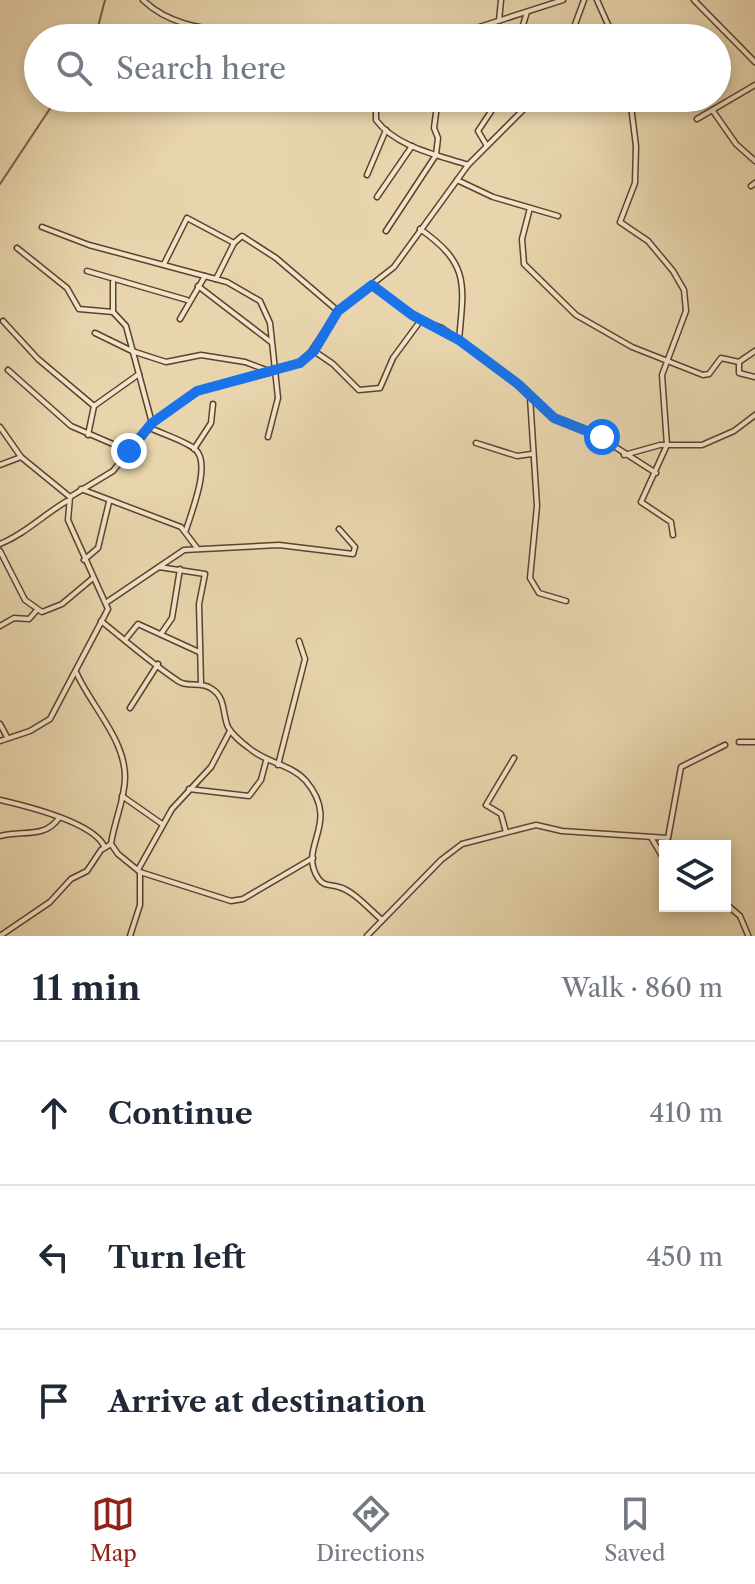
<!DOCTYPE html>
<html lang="en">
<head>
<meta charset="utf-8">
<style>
	body { margin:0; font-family:"Libre Caslon Text",serif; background:#f2f2f3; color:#1f2937 }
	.controls { position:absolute; right:24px; bottom:24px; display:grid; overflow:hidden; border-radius:0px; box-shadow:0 4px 12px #0003 }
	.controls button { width:72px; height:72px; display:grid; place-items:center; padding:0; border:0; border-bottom:2px solid #e0e1e3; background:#fff; color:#1f2937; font:40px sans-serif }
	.stop { position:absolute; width:24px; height:24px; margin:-18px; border:6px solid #1a73e8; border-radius:50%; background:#fff }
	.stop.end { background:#1a73e8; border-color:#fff; box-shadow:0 2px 8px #0008 }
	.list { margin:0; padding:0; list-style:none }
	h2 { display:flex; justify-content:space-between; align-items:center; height:104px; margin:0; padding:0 32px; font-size:34px }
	h2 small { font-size:26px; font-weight:400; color:#747a83 }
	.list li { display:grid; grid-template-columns:52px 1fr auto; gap:24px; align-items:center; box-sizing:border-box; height:144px; padding:0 32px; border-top:2px solid #e0e1e3 }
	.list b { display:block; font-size:30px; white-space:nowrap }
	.list em { font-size:26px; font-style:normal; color:#747a83 }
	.icon { flex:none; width:44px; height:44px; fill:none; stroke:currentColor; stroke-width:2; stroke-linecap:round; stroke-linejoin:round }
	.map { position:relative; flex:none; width:755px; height:936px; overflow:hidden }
	.search { position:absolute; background:#fff; box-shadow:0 4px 12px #0003; left:24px; right:24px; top:24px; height:88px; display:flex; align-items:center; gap:20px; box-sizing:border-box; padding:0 28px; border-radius:44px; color:#747a83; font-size:30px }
	.sheet { height:536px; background:#fff }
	nav { display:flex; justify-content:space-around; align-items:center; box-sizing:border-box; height:112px; border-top:2px solid #e0e1e3; background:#fff; font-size:22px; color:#747a83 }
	nav a { display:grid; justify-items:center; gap:4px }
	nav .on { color:#8f2418 }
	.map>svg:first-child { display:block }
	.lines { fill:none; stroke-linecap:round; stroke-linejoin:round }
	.stream { stroke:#785e44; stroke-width:2 }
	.street-casing { stroke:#5d422b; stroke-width:7 }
	.street { stroke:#f0e4ca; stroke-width:4 }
	.route { stroke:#1a73e8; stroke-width:10 }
</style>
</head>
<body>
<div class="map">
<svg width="755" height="936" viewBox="0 0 755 936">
	<rect width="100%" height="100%" fill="#e8d5ad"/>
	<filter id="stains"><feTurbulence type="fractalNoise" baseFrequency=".0025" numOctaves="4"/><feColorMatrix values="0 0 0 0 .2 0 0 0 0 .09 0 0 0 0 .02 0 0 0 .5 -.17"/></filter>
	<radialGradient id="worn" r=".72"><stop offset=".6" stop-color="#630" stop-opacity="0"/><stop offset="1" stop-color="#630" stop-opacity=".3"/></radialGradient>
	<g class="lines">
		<g class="stream">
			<polyline points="95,38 105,0"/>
			<polyline points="0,184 57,98"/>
		</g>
		<defs>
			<g id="street">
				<path d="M143,0C177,33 225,28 268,38"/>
				<polyline points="597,0 614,38"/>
				<polyline points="694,0 755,62"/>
				<polyline points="499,21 501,0"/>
				<polyline points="445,38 563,0"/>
				<polyline points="519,38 527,12"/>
				<polyline points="570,38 584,0"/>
				<path d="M376,98V120C396,147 438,155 468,165"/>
				<polyline points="630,98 636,146 635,183 620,222 648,241 673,271 684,290 686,311 662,375 667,445 641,502 671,522 673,535"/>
				<polyline points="713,111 736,144 755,161"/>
				<polyline points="697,119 755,85"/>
				<polyline points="487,146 478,131 500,98"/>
				<polyline points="367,175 386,130"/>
				<polyline points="457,180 493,197 558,216"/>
				<polyline points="751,186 755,183"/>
				<polyline points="377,197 412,146"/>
				<polyline points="530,208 522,239 524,264 576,315 632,347 703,375 709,374 721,358 739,362 755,351"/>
				<polyline points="42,227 89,245 227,282 260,301 270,323 278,398 268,437"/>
				<path d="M420,229C470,264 464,284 459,340"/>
				<polyline points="386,231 436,155 438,138 434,128 438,98"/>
				<polyline points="17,248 67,288 79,309 113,312"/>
				<polyline points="164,264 187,218 234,243"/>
				<polyline points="87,271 187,300"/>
				<polyline points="216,279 234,243 242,236 276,258 338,311"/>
				<polyline points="113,282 113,312 126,326 152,423"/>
				<polyline points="372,285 421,320 442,328 459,340 518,384 554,418 595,434 656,473"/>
				<polyline points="198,286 271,342"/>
				<polyline points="180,319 205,276"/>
				<polyline points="3,321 38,359 94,406"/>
				<polyline points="95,333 132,351 166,362 201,355 245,362 269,371"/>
				<polyline points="314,351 333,364 359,390 380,388 393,358 421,320"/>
				<polyline points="739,362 739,373 755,377"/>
				<polyline points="8,370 71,426 129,451"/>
				<polyline points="530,397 537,506 530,578 539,593 566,601"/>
				<polyline points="0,427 21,457 70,497"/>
				<path d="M148,427C162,434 183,440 195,449C212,463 191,513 186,530"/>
				<polyline points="88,435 94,406 139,374"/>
				<polyline points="476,443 517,456 532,454"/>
				<polyline points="194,449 211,423 213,404"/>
				<polyline points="624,455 660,445 702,445 734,431 755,415"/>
				<polyline points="0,465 21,457"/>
				<polyline points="81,489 181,527 197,548"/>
				<path d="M0,544C25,534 43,515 67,501"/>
				<polyline points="0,551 25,600 42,612 62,604 93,578"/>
				<polyline points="84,560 98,548 109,502"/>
				<polyline points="159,567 205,574 199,604 201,683"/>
				<polyline points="107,602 184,550 279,545 353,554 355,547 339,529"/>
				<path d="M101,621C126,641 151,663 178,681C187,688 201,681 212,689C226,698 222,713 228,727C233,736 241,742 249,748C266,763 291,764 306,781C342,824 297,846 318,878C324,887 330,884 339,887C354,891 370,910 382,920"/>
				<polyline points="0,626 14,618 29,619 37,610"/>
				<polyline points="161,634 172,618 180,569"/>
				<polyline points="125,640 138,624 199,652"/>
				<path d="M76,672C91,706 125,739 125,777C125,800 114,821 111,844L118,854L140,872V905L130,936"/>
				<polyline points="130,708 158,664"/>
				<polyline points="0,724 7,737"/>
				<polyline points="0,741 30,731 50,719 108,609 68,520 70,497 113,471 148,427 197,391 276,371 306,359 338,311 394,267 468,165 535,98"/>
				<polyline points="739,742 755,742"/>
				<polyline points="278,765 305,659 299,641"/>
				<polyline points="189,789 249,796 261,780 266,761"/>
				<polyline points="122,796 162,824"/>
				<path d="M0,800C26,806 92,822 104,846"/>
				<polyline points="506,832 501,814 486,805 514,758"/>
				<path d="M0,836C23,830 44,839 59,818"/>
				<polyline points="652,839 665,861"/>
				<polyline points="139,868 172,809 211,767 230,731"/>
				<polyline points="140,872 231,901 243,899 313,858"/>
				<polyline points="725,903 740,916 748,935"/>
				<polyline points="0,936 50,902 71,879 87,871 101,850 111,844"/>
				<polyline points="367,936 441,860 462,844 536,825 562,831 668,838 681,767 725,745"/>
			</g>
		</defs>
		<use href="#street" class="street-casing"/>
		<use href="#street" class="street"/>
	</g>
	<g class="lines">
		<polyline class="route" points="129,451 152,423 197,391 300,363 314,351 338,311 372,285 412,315 459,340 518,384 554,418 602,437"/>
	</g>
	<rect width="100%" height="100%" filter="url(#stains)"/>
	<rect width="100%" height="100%" fill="url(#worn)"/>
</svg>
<div class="controls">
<button><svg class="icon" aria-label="layers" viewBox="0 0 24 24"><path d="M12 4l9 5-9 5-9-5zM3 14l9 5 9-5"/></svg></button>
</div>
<div class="stop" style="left:602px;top:437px"></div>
<div class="stop end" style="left:129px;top:451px"></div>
<div class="search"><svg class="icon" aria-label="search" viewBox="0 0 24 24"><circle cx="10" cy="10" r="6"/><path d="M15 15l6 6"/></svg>Search here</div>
</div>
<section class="sheet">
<h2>11 min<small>Walk · 860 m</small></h2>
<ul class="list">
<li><svg class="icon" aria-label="ahead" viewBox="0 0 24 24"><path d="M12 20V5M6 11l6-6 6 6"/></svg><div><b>Continue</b></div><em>410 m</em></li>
<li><svg class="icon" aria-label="left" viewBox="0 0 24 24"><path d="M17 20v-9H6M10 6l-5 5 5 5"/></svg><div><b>Turn left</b></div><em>450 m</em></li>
<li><svg class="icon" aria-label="arrive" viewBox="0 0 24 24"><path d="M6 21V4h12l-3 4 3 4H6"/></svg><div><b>Arrive at destination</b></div></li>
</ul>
</section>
<nav>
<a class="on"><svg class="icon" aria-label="map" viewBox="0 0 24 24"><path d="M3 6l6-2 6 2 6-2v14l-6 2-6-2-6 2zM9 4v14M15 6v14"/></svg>Map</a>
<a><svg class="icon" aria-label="directions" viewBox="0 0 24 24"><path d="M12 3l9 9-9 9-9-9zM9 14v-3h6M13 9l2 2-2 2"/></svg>Directions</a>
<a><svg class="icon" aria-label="saved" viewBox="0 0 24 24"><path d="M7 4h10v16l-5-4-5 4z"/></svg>Saved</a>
</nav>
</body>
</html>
